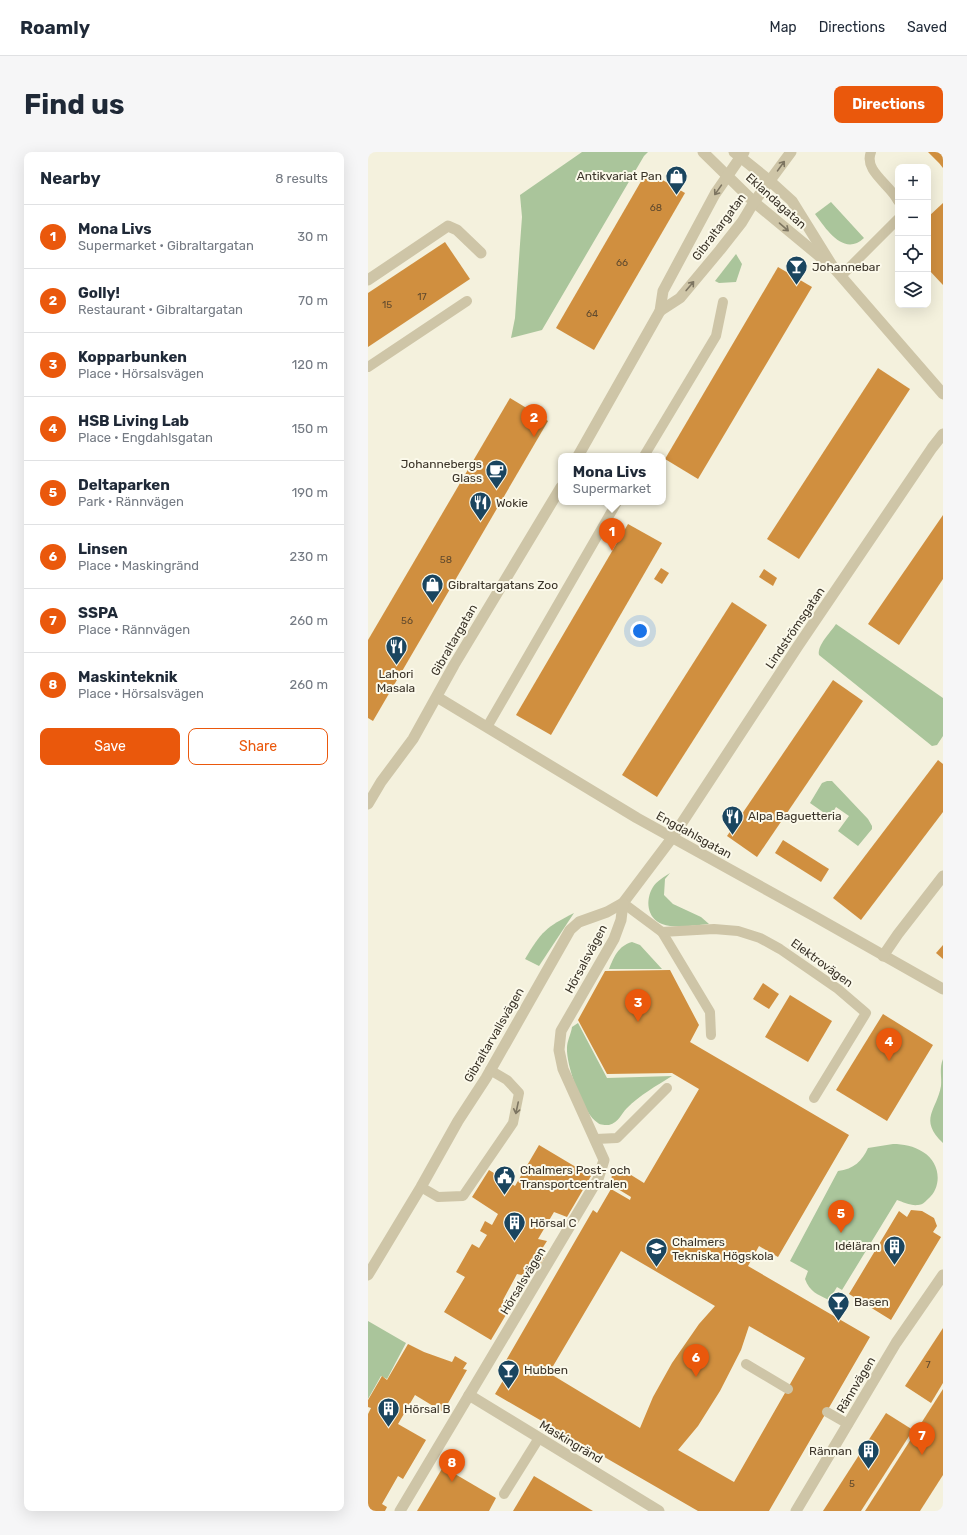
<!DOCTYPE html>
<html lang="en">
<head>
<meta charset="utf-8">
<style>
	body { margin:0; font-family:Rubik,sans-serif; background:#f6f6f7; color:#1f2937 }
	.controls { position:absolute; right:12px; top:12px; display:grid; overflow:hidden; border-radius:8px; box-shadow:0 4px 16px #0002 }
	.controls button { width:36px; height:36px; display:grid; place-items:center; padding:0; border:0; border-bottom:1px solid #e0e1e3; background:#fff; color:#1f2937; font:20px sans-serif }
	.you { position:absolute; left:272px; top:479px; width:14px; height:14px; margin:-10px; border:3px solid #fff; border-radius:50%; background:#1a73e8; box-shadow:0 0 0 6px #1a73e833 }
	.badge { display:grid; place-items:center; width:26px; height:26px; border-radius:50%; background:#ea580c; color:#fff; font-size:13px; font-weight:700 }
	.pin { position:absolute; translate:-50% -33px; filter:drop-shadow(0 1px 2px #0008) }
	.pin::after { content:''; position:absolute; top:21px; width:14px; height:12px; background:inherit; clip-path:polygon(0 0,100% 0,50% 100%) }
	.popup { position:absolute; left:190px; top:301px; width:108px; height:52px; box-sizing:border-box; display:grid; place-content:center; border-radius:8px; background:#fff; filter:drop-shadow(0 1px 3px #0005); font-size:13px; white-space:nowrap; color:#747a83 }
	.popup b { font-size:15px; color:#1f2937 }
	.popup::after { content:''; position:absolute; left:50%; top:100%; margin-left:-8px; border:8px solid transparent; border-top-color:#fff }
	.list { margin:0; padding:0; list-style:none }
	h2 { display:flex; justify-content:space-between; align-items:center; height:52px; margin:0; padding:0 16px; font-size:17px }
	h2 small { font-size:13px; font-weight:400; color:#747a83 }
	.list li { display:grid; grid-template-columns:26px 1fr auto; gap:12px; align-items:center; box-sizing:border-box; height:64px; padding:0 16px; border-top:1px solid #e0e1e3 }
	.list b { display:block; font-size:15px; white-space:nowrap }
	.list p { margin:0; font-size:13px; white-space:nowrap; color:#747a83 }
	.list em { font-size:13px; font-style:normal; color:#747a83 }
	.actions { display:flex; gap:8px; padding:12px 16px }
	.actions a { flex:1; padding:9px 0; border:1px solid #ea580c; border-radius:8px; text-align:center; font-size:14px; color:#ea580c }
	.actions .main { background:#ea580c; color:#fff }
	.icon { flex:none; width:22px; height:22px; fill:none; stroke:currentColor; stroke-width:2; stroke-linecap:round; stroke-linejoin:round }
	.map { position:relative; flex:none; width:575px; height:1359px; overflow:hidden; border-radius:8px }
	header { display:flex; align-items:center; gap:24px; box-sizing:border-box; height:56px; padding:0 20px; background:#fff; border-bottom:1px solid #e0e1e3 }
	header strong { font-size:19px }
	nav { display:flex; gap:22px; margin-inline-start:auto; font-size:14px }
	.intro { display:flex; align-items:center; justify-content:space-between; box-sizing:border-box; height:96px; padding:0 24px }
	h1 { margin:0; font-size:28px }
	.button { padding:10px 18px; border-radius:8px; background:#ea580c; color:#fff; font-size:14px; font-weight:700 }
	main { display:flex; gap:24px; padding:0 24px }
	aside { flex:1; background:#fff; border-radius:8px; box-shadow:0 4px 16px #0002 }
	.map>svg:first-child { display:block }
	.green { fill:#aac59b }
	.building { fill:#d08f3f; fill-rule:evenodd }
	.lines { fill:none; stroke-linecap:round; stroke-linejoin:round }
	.service { stroke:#cec5a7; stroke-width:10 }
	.minor { stroke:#cec5a7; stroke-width:11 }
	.tertiary { stroke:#cec5a7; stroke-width:11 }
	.oneway { stroke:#7d7561 }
	.labels { text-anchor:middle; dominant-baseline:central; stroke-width:4; stroke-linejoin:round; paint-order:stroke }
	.number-label { font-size:10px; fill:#604a2e }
	.poi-label { font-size:12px; fill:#3a3328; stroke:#fbf9ea; text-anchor:start }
	.street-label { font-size:12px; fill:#3a3328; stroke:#fbf9ea }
</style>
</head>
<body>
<header>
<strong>Roamly</strong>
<nav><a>Map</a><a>Directions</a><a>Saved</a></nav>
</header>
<div class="intro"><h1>Find us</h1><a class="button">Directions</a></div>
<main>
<aside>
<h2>Nearby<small>8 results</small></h2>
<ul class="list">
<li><span class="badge">1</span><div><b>Mona Livs</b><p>Supermarket · Gibraltargatan</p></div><em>30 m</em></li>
<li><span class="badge">2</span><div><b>Golly!</b><p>Restaurant · Gibraltargatan</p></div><em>70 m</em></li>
<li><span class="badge">3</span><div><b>Kopparbunken</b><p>Place · Hörsalsvägen</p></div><em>120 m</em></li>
<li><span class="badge">4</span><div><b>HSB Living Lab</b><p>Place · Engdahlsgatan</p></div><em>150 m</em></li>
<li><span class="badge">5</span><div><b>Deltaparken</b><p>Park · Rännvägen</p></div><em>190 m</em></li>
<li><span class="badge">6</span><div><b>Linsen</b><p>Place · Maskingränd</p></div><em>230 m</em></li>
<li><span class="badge">7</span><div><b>SSPA</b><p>Place · Rännvägen</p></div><em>260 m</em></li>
<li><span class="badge">8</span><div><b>Maskinteknik</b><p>Place · Hörsalsvägen</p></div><em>260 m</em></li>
</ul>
<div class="actions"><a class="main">Save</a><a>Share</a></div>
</aside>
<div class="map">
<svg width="575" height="1359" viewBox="0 0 575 1359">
	<rect width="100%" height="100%" fill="#f4f1dd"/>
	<g class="green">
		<polygon points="214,0 280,0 276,4 174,178 143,186 147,166 152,92 154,65 152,43"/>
		<path d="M463,50L496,86C476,105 458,77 447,62Z"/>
		<polygon points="368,102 374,112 368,130 351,131 347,129"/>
		<path d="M468,472L575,546V584L569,593L564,594L451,503C449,493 463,480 468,472Z"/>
		<polygon points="459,629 464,629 500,667 504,674 504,677 490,694 470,679 481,664 468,655 462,665 442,651 454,631"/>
		<path d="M302,721L297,727L296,743L305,752L333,765L341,772C326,773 308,777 294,772C279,766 277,748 285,735C289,729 296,725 302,721Z"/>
		<path d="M206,761L171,814L157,807C173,780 178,775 206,761Z"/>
		<path d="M264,790L272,793L294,817H241C246,805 250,794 264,790Z"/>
		<path d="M210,871L239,926L304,924C288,934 272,943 259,956C253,962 251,970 241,973C238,973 232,973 230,971C215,962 198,913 199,896C199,889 203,882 204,875Z"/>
		<path d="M575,907V991C550,967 569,958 573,934C574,925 571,916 575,907Z"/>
		<path d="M525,992C535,992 546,994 555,1000C572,1010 575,1034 560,1047C557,1050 554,1053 550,1053C543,1054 535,1050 529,1048L474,1138L469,1135L461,1148C449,1142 442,1140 437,1127L440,1119L422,1109L470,1019C486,1017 494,1009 500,996Z"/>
		<polygon points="0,1169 38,1191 19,1227 13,1224 0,1247"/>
	</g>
	<g class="building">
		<polygon points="560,0 575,0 575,16 571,11"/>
		<polygon points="279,19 317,41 226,198 188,176"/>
		<polygon points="575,51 575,133 560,117 560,65"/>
		<polygon points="77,90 102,127 0,195 0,141"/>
		<polygon points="410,115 444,135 330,327 297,307"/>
		<polygon points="510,216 542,237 431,407 399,387"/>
		<polygon points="142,246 180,269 5,569 0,566 0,488"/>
		<polygon points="575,363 575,427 531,493 500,472"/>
		<polygon points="260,372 294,391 183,583 148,563"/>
		<polygon points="293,416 301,421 294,432 286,427"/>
		<polygon points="396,417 409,426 405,434 391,425"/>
		<polygon points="364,450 399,473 289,645 254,623"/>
		<polygon points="465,528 495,549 389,705 359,684"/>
		<polygon points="570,608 575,612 575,660 493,768 465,746"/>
		<polygon points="415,688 461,717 453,730 407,701"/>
		<polygon points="575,793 575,807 568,801"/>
		<path d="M302,818L331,873L322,890L481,983L410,1105L391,1094L380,1114L502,1185L401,1359H330L127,1242L143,1215L136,1212L225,1058L229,1061L243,1037L262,1048L263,1045L245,1034L243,1029L244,1023L249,1018H255L276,1031L331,937L304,921L239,922L210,868L237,819ZM253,1099L347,1154L331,1172L304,1211L285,1245L272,1276L181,1221ZM381,1174L437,1206L366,1330L310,1298L330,1274L352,1239L373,1198Z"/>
		<polygon points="395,831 411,842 401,857 385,847"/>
		<polygon points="422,843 464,869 440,910 397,885"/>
		<polygon points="515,862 565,893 519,969 468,938"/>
		<polygon points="171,993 223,1024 199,1065 186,1060 170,1087 179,1089 172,1100 177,1104 171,1115 165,1112 158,1124 149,1122 135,1148 145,1151 123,1188 76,1160 97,1125 88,1120 104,1092 111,1096 119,1083 112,1079 117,1069 124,1073 130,1062 104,1045 121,1018 147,1034"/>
		<polygon points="543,1058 554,1059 566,1066 569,1074 565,1080 573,1085 523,1168 481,1142 531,1059 539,1065"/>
		<polygon points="575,1176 575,1231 563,1251 537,1234"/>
		<polygon points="40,1192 56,1200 84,1210 87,1204 99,1211 95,1217 99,1218 75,1260 47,1243 30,1272 58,1288 35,1327 30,1324 14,1352 19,1355 17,1359 0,1359 0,1262 3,1256 0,1255 0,1248 14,1224 19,1228"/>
		<polygon points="575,1237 575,1323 552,1359 497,1359"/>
		<polygon points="518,1261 545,1278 493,1359 455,1359"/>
		<polygon points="75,1315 128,1346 121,1359 49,1359"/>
		<polygon points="166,1324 225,1359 145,1359"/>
	</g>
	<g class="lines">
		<g class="service">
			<path d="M503,0C495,19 523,33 530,49"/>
			<polyline points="473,124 530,67"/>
			<polyline points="0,215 99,149"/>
			<polyline points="276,304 348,184 355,150"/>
			<polyline points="119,575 249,350"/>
			<polyline points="255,751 294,780 342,860 343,883"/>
			<polyline points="294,780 346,777 370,779 392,786 412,797 470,837 498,861 446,946"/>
			<polyline points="228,987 249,986 299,936"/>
			<polyline points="53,1035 70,1045 95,1044 145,971 151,941 139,928 122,918"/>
			<polyline points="378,1212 420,1237"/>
			<polyline points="459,1260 480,1272"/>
			<polyline points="136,1342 171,1286"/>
		</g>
		<g class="minor">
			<polyline points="402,29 424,49 465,115 575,242"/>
			<polyline points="386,50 456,108"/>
			<polyline points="0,128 80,74 89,78 113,101"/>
			<polyline points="69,545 269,666 446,764 575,837"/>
			<polyline points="515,804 530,782 575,724"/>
			<polyline points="0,1123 53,1035 90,969 118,926 202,778 211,770 239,760 255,751 304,686 430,494 564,296 575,282"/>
			<polyline points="101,1243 291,1359"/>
			<polyline points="32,1359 230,1027 236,1008 195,917 191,898 193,879 246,787 253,768 255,751"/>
			<polyline points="428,1359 528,1191 575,1123"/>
		</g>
		<g class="tertiary">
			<polyline points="335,0 386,50"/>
			<polyline points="366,0 402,29"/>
			<polyline points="292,159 312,146 352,98 374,70 386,50 423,0"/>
			<polyline points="210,304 292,159 295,139 347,42 376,0"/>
			<polyline points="0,652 13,630 45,587 86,513 193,335"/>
		</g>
	</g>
	<defs><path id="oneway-shaft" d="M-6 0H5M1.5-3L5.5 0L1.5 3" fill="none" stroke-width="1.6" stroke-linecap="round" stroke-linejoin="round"/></defs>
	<g class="oneway">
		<use href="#oneway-shaft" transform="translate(413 14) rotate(-54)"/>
		<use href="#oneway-shaft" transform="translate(350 38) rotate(125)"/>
		<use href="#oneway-shaft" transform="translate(416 75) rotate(41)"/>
		<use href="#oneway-shaft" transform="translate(322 134) rotate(-50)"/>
		<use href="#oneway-shaft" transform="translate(149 956) rotate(102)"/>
	</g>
	<defs>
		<symbol id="shop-pin" viewBox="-11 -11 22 30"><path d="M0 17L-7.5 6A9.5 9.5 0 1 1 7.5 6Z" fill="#1a455f" stroke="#fbf9ea"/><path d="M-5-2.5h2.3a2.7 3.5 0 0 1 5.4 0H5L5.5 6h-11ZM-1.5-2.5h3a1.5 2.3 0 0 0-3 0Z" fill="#fff"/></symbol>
		<symbol id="bar-pin" viewBox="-11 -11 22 30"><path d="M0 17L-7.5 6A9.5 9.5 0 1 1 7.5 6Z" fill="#1a455f" stroke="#fbf9ea"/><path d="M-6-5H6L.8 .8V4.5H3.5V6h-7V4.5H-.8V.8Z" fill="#fff"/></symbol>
		<symbol id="cafe-pin" viewBox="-11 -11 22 30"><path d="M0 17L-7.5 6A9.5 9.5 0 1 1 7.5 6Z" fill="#1a455f" stroke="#fbf9ea"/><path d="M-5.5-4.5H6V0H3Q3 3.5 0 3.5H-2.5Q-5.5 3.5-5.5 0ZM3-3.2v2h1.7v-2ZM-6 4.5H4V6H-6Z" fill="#fff"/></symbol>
		<symbol id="restaurant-pin" viewBox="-11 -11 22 30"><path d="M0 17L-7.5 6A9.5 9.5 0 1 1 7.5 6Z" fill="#1a455f" stroke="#fbf9ea"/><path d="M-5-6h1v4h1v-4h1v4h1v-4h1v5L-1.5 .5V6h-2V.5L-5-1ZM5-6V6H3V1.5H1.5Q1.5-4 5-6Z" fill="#fff"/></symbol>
		<symbol id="civic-pin" viewBox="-11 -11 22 30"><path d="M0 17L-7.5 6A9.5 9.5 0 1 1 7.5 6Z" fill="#1a455f" stroke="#fbf9ea"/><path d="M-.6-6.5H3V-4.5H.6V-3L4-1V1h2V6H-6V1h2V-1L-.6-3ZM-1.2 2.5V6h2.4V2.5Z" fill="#fff"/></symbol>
		<symbol id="building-pin" viewBox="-11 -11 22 30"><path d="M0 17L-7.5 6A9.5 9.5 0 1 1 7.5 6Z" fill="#1a455f" stroke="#fbf9ea"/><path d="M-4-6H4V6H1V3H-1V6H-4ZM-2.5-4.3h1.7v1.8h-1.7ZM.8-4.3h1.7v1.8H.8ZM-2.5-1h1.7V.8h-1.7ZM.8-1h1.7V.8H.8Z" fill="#fff"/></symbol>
		<symbol id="university-pin" viewBox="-11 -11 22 30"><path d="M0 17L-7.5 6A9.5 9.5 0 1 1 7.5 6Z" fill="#1a455f" stroke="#fbf9ea"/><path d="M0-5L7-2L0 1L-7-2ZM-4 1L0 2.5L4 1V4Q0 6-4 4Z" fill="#fff"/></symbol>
	</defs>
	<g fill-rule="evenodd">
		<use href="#shop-pin" x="296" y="12" width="25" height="34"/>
		<use href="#bar-pin" x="416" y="102" width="25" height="34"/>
		<use href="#cafe-pin" x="116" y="306" width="25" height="34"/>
		<use href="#restaurant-pin" x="100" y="338" width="25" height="34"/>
		<use href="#shop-pin" x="52" y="420" width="25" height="34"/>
		<use href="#restaurant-pin" x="16" y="482" width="25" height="34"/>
		<use href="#restaurant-pin" x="352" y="652" width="25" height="34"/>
		<use href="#civic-pin" x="124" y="1012" width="25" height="34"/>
		<use href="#building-pin" x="134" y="1058" width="25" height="34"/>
		<use href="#building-pin" x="514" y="1082" width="25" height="34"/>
		<use href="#university-pin" x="276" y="1084" width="25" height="34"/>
		<use href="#bar-pin" x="458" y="1138" width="25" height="34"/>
		<use href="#bar-pin" x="128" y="1206" width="25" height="34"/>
		<use href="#building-pin" x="8" y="1244" width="25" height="34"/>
		<use href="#building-pin" x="488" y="1286" width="25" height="34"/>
	</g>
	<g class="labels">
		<g class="number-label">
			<text x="288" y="56">68</text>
			<text x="254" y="111">66</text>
			<text x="54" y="145">17</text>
			<text x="19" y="153">15</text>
			<text x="224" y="162">64</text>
			<text x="78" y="408">58</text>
			<text x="39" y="469">56</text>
			<text x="560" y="1213">7</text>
			<text x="484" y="1332">5</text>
		</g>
		<g class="poi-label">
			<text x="294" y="24" text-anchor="end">Antikvariat Pan</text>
			<text x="444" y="115">Johannebar</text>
			<text x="114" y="312" text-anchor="end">Johannebergs<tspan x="114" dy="14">Glass</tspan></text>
			<text x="128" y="351">Wokie</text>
			<text x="80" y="433">Gibraltargatans Zoo</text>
			<text x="28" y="522" text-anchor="middle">Lahori<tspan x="28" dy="14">Masala</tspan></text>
			<text x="380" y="664">Alpa Baguetteria</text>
			<text x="152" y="1018">Chalmers Post- och<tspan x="152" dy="14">Transportcentralen</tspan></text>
			<text x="162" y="1071">Hörsal C</text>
			<text x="304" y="1090">Chalmers<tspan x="304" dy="14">Tekniska Högskola</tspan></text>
			<text x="512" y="1094" text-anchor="end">Idéläran</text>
			<text x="486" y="1150">Basen</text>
			<text x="156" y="1218">Hubben</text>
			<text x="36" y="1257">Hörsal B</text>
			<text x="484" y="1299" text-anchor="end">Rännan</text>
		</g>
		<g class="street-label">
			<text transform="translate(408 49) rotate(42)">Eklandagatan</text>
			<text transform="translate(351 75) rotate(-53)">Gibraltargatan</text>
			<text transform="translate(427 476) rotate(-56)">Lindströmsgatan</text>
			<text transform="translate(86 488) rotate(-60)">Gibraltargatan</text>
			<text transform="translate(326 683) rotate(29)">Engdahlsgatan</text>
			<text transform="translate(218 807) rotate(-62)">Hörsalsvägen</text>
			<text transform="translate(454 811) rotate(36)">Elektrovägen</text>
			<text transform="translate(126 883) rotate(-60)">Gibraltarvallsvägen</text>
			<text transform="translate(155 1129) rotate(-59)">Hörsalsvägen</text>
			<text transform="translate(488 1233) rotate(-59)">Rännvägen</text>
			<text transform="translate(203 1290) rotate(31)">Maskingränd</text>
		</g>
	</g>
</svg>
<div class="controls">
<button>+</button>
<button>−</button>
<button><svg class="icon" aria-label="locate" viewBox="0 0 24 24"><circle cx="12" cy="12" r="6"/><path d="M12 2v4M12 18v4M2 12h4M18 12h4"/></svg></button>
<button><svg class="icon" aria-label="layers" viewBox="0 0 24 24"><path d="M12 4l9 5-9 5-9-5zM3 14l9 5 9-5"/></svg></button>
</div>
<div class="you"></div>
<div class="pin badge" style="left:244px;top:399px">1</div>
<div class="popup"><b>Mona Livs</b>Supermarket</div>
<div class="pin badge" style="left:166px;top:285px">2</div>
<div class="pin badge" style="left:270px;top:870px">3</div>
<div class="pin badge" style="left:521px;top:909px">4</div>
<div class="pin badge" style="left:473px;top:1081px">5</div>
<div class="pin badge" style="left:328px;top:1225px">6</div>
<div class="pin badge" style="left:554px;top:1303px">7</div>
<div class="pin badge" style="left:84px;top:1330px">8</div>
</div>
</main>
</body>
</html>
